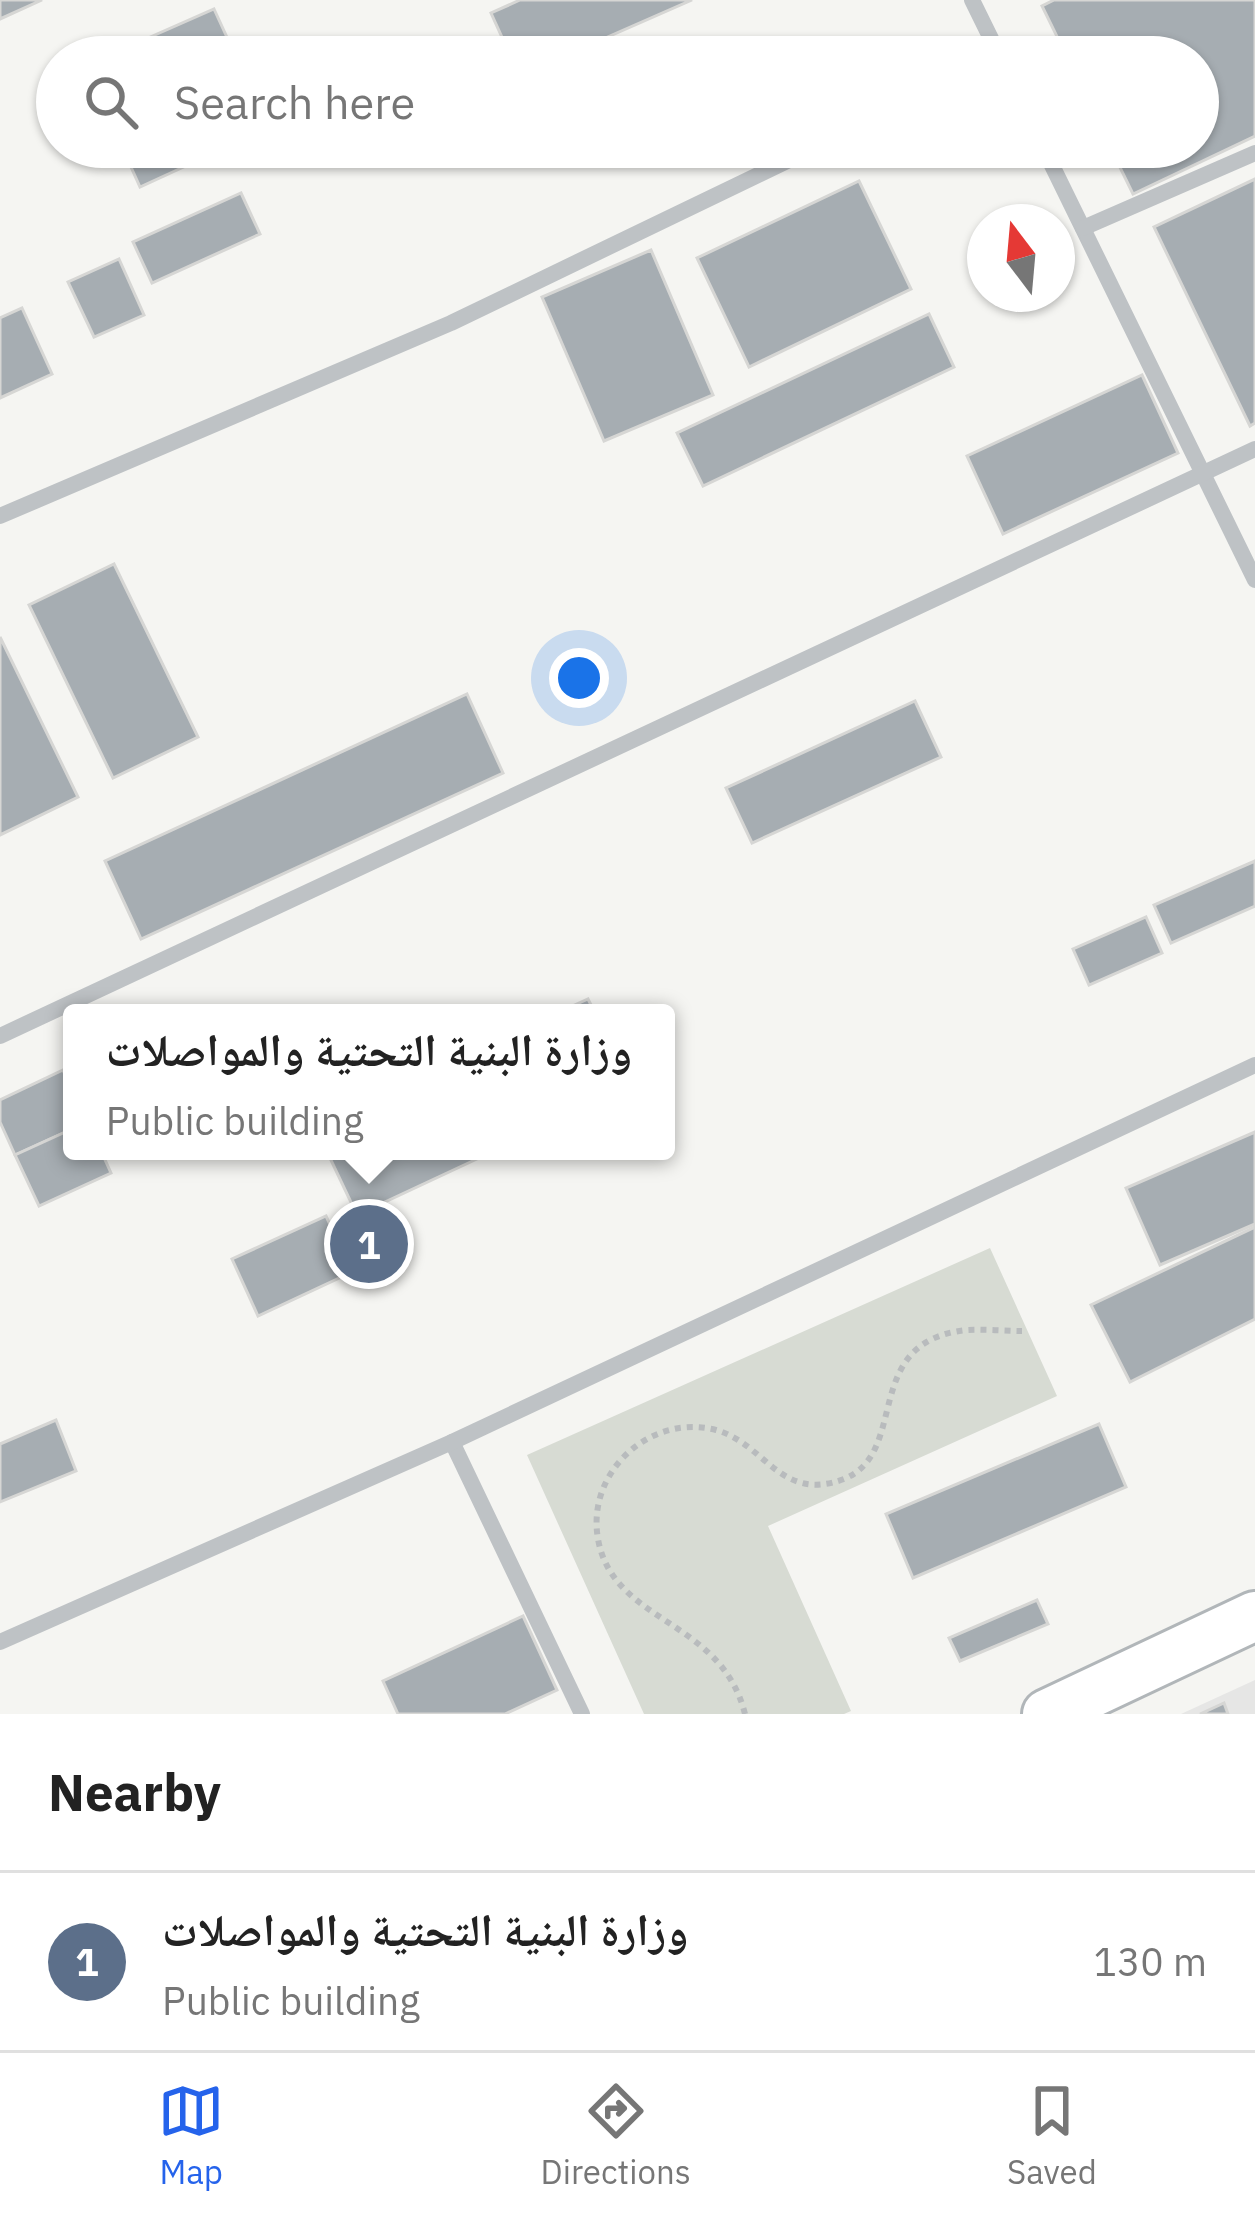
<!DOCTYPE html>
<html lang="en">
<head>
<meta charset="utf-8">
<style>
	body { margin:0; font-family:"IBM Plex Sans","Noto Naskh Arabic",sans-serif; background:#f6f6f6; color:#222 }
	.compass { position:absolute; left:967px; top:204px; width:108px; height:108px; border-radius:50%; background:#fff; box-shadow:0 3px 9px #0004; rotate:344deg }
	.you { position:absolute; left:579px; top:678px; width:42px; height:42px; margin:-30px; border:9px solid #fff; border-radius:50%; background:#1a73e8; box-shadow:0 0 0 18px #1a73e833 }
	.badge { display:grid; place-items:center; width:78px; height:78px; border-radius:50%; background:#2563eb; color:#fff; font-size:39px; font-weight:700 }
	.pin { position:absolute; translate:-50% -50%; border:6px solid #fff; box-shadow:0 3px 12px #0006 }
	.popup { position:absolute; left:63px; top:1004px; width:612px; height:156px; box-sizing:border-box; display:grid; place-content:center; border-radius:12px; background:#fff; filter:drop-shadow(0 3px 9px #0005); font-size:39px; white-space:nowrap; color:#767676 }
	.popup b { font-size:45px; color:#222 }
	.popup::after { content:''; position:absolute; left:50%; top:100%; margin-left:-24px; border:24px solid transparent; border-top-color:#fff }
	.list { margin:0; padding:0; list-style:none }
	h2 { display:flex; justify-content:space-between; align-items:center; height:156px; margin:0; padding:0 48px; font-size:51px }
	h2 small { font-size:39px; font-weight:400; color:#767676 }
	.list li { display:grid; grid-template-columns:78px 1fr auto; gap:36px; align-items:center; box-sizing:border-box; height:180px; padding:0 48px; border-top:3px solid #e0e0e0 }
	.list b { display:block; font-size:45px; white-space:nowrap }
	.list p { margin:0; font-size:39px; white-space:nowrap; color:#767676 }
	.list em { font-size:39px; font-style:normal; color:#767676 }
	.icon { flex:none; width:66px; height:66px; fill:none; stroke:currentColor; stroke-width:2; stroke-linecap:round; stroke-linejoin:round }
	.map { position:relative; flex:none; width:1255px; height:1714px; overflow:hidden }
	.search { position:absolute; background:#fff; box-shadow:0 3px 9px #0004; left:36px; right:36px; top:36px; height:132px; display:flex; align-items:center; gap:30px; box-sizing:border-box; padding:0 42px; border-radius:66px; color:#767676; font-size:45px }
	.sheet { height:336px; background:#fff }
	nav { display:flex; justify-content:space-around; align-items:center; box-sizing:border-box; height:168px; border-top:3px solid #e0e0e0; background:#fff; font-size:33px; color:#767676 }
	nav a { display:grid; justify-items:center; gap:6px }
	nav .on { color:#2563eb }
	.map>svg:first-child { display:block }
	.built { fill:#e6e6e5 }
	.green { fill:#d7dbd3 }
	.building { fill:#a6adb2; stroke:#d6d6d4; stroke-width:3 }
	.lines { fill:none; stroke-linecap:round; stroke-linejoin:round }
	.secondary-casing { stroke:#b1b6b9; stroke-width:54 }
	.path { stroke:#b8bbbd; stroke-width:6; stroke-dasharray:6 6; stroke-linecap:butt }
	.lane { stroke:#bec2c5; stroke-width:16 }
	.secondary { stroke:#fff; stroke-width:48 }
</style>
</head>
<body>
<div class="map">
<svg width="1255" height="1714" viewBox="0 0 1255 1714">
	<rect width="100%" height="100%" fill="#f5f5f2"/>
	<polygon class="built" points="1255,1680 1255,1714 1181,1714"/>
	<polygon class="green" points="990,1248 1057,1396 768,1526 851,1711 844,1714 644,1714 527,1455"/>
	<g class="building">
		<polygon points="0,0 42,0 0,19"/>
		<polygon points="520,0 692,0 562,57 511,57 491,13"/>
		<polygon points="1054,0 1255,0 1255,136 1133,194 1110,147 1198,147 1198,57 1067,57 1042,6"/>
		<polygon points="214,9 236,57 105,57"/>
		<polygon points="122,147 227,147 140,187"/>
		<polygon points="1255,179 1255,423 1250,426 1154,227"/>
		<polygon points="859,181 911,289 749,367 697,258"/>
		<polygon points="241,193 260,234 152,283 133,242"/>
		<polygon points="651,250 713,395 604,441 542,297"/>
		<polygon points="119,259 144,315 94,337 68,282"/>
		<polygon points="22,308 52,374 0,398 0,318"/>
		<polygon points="929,314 954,367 703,486 677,433"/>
		<polygon points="1142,375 1178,453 1003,534 967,456"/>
		<polygon points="114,564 198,737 113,778 29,605"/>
		<polygon points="0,637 78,797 0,835"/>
		<polygon points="467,694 503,773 141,939 105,861"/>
		<polygon points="915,701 941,757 752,843 726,788"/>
		<polygon points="1255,861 1255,906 1171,943 1154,905"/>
		<polygon points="1146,917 1162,953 1089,985 1073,949"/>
		<polygon points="588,999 595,1013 557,1013"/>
		<polygon points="63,1070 72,1089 72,1129 15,1155 0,1122 0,1100"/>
		<polygon points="72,1129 72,1151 101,1151 111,1173 39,1206 15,1155"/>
		<polygon points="1255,1132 1255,1224 1160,1265 1126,1188"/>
		<polygon points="341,1151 494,1151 357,1215 329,1156"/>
		<polygon points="326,1216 352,1272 258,1316 232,1259"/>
		<polygon points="1255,1227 1255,1319 1130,1382 1091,1305"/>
		<polygon points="56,1420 76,1471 0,1502 0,1444"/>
		<polygon points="1099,1424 1126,1487 913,1578 886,1514"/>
		<polygon points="1037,1600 1048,1624 960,1661 949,1638"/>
		<polygon points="523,1616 557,1690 505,1714 398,1714 383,1681"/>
		<polygon points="1224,1703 1228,1714 1200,1714"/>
	</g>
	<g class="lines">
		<defs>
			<polyline id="secondary" points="1047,1714 1255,1616"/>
		</defs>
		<use href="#secondary" class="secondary-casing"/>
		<path class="path" d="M745,1714C721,1618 613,1624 598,1539C586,1472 650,1413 716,1430C766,1444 780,1503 844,1479C911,1452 859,1341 967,1330C985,1329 1004,1331 1022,1331"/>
		<g class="lane">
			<polyline points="972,0 1000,57"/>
			<polyline points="1043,147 1255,580"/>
			<polyline points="1083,228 1255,153"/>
			<polyline points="0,516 451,323 816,147"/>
			<polyline points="0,1036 1255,449"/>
			<polyline points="452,1442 582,1714"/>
			<polyline points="0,1642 452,1442 1255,1065"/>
		</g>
		<use href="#secondary" class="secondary"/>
	</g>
</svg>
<svg class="compass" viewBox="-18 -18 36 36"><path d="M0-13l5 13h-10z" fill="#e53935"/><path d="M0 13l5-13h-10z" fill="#767676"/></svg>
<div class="you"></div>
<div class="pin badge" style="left:369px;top:1244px;background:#5c6f8a">1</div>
<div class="popup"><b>وزارة البنية التحتية والمواصلات</b>Public building</div>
<div class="search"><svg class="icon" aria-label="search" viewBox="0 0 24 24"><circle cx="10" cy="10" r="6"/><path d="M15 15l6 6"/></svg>Search here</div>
</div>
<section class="sheet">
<h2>Nearby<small></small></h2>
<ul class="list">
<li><span class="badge" style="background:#5c6f8a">1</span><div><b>وزارة البنية التحتية والمواصلات</b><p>Public building</p></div><em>130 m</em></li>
</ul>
</section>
<nav>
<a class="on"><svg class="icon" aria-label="map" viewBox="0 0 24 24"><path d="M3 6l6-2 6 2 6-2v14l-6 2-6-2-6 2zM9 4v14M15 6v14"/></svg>Map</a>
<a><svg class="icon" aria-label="directions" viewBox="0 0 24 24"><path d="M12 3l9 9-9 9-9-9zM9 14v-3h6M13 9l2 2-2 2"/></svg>Directions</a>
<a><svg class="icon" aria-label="saved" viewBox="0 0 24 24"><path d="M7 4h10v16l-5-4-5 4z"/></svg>Saved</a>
</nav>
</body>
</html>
